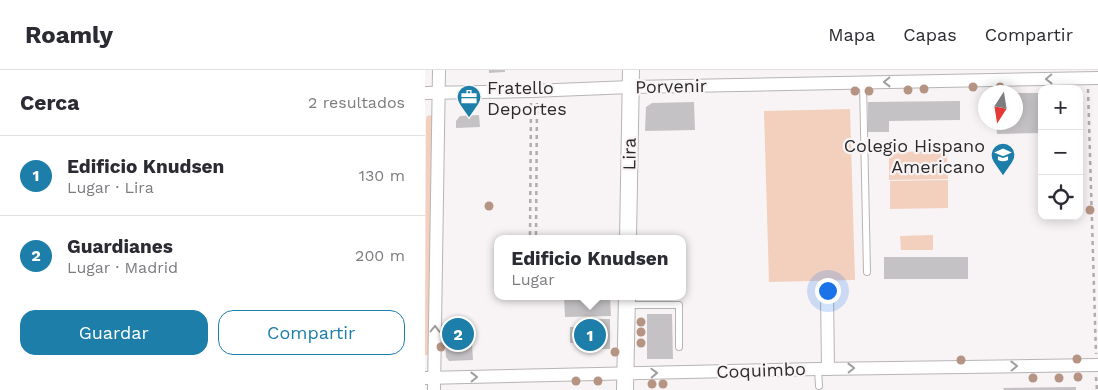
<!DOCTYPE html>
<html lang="es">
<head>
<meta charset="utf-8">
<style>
	body { margin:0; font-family:"Work Sans",sans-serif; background:#f2f2f3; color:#2b2b33 }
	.controls { position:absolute; right:15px; top:15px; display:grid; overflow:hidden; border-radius:10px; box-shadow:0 2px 12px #0003 }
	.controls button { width:45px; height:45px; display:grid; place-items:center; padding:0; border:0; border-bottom:1px solid #e1e1e2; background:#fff; color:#2b2b33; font:25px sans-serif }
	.compass { position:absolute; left:553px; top:15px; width:45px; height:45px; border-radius:50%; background:#fff; box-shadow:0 2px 12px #0003; rotate:192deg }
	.you { position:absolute; left:402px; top:220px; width:18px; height:18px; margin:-12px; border:4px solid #fff; border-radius:50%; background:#1a73e8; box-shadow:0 0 0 8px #1a73e833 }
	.badge { display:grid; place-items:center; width:32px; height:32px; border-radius:50%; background:#1c7ea9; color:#fff; font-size:16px; font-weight:700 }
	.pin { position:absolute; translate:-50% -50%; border:2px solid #fff; box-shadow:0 1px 5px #0006 }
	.popup { position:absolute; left:69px; top:165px; width:192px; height:65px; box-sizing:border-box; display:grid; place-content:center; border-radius:10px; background:#fff; filter:drop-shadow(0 1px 4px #0005); font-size:16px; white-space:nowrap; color:#7c7c81 }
	.popup b { font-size:19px; color:#2b2b33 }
	.popup::after { content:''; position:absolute; left:50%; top:100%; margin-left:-10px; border:10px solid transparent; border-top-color:#fff }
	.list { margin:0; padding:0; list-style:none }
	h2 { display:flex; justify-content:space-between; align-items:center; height:65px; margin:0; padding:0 20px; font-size:21px }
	h2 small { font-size:16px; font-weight:400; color:#7c7c81 }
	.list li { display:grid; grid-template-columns:32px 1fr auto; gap:15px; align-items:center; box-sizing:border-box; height:80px; padding:0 20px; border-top:1px solid #e1e1e2 }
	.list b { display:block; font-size:19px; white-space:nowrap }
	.list p { margin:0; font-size:16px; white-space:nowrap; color:#7c7c81 }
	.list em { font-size:16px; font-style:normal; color:#7c7c81 }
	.actions { display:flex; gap:10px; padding:15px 20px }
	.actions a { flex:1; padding:11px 0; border:1px solid #1c7ea9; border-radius:15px; text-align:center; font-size:18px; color:#1c7ea9 }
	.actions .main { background:#1c7ea9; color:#fff }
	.icon { flex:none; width:28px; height:28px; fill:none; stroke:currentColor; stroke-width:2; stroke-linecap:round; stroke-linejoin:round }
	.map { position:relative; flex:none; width:673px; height:320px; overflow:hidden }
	header { display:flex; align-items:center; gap:30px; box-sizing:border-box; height:70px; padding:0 25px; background:#fff; border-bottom:1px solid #e1e1e2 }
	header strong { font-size:24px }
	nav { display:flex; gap:28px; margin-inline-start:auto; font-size:18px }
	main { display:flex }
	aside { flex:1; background:#fff }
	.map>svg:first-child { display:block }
	.green { fill:#f3d0be }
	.building { fill:#c5c2c5 }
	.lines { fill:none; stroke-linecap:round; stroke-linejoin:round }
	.lane-casing { stroke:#b8b4b5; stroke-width:8 }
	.street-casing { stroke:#b8b4b5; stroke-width:14 }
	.secondary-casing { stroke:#b8b4b5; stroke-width:18 }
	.path { stroke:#b0acad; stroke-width:2.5; stroke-dasharray:4 4; stroke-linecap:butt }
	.lane { stroke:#fff; stroke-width:6 }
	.street { stroke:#fff; stroke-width:12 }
	.secondary { stroke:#fff; stroke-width:16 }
	.tree { fill:#b59484 }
	.oneway { stroke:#a09fa0 }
	.labels { text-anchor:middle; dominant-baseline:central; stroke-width:4.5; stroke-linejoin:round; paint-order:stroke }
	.street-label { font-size:18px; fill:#2c2a2b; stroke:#f8f4f5 }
	.poi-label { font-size:18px; fill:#2c2a2b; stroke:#f8f4f5; text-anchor:start }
</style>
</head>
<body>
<header>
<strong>Roamly</strong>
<nav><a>Mapa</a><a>Capas</a><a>Compartir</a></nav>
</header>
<main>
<aside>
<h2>Cerca<small>2 resultados</small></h2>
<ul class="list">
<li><span class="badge">1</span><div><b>Edificio Knudsen</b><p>Lugar · Lira</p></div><em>130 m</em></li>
<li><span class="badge">2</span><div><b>Guardianes</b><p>Lugar · Madrid</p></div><em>200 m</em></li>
</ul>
<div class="actions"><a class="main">Guardar</a><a>Compartir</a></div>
</aside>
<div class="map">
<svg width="673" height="320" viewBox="0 0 673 320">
	<rect width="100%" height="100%" fill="#f8f4f5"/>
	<g class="green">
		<polygon points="425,39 430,210 344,212 339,41"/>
		<polygon points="7,45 10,47 5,285 0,285 1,49 2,46"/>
		<polygon points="522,81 523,109 464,110 464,82"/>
		<polygon points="523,110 523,138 465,139 465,111"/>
		<polygon points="508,165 508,180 476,180 475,166"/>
	</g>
	<g class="building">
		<polygon points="64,0 80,0 80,2 64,3"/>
		<polygon points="590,23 617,23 617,63 572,64 571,52 590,52"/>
		<polygon points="535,31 535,50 464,51 464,62 443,62 443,32"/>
		<polygon points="269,32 270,60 220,61 221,37 227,33"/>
		<polygon points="54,45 55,57 31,58 31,51 35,46"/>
		<rect x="459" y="187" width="84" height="22"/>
		<polygon points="139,226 185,226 186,246 140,247"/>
		<polygon points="222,244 247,244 248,289 222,289"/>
		<polygon points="169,249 185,249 185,279 170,279 170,273 145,273 145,257 169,257"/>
		<polygon points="46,255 48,290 24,291 21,287 19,256"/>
		<polygon points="651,317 651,320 579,320 578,318"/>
	</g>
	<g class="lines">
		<defs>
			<g id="lane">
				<polyline points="438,13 442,202"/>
				<polyline points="202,235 254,235 254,277"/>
				<polyline points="393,299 394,316"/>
			</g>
			<g id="street">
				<polyline points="0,23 106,21 206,17 673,8"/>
				<polyline points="402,223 403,299"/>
				<polyline points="0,308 393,299 673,295"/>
				<polyline points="9,320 14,0"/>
			</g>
			<g id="secondary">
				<polyline points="203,169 206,0"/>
				<polyline points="200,320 202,226"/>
			</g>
		</defs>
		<use href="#lane" class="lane-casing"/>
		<use href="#street" class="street-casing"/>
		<use href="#secondary" class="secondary-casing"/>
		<g class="path">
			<polyline points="663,19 671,284"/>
			<polyline points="106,33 105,164 111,164 112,32"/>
			<polyline points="671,307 672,320"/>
		</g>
		<use href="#lane" class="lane"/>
		<use href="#street" class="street"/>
		<use href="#secondary" class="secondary"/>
	</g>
	<g class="tree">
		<circle cx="548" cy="17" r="4.5"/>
		<circle cx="575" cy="17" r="4.5"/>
		<circle cx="499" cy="19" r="4.5"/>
		<circle cx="483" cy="20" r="4.5"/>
		<circle cx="430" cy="21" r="4.5"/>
		<circle cx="444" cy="21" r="4.5"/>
		<circle cx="64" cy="136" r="4.5"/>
		<circle cx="665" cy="140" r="4.5"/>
		<circle cx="216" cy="252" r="4.5"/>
		<circle cx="216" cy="262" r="4.5"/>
		<circle cx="216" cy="273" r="4.5"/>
		<circle cx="16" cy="277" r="4.5"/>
		<circle cx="190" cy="282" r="4.5"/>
		<circle cx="652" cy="289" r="4.5"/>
		<circle cx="536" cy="290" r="4.5"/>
		<circle cx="653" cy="307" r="4.5"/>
		<circle cx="608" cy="308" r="4.5"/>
		<circle cx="634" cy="308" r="4.5"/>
		<circle cx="151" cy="311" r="4.5"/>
		<circle cx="173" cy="311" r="4.5"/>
		<circle cx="227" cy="314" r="4.5"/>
		<circle cx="238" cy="314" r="4.5"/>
	</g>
	<defs><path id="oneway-chevron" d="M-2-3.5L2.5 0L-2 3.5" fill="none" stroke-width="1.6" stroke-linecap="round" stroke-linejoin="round" transform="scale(1.25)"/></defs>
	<g class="oneway">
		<use href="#oneway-chevron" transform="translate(624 9) rotate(179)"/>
		<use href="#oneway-chevron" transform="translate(462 12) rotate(179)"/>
		<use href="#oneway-chevron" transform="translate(10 259) rotate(-89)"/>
		<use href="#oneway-chevron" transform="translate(589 296) rotate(-1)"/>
		<use href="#oneway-chevron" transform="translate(426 298) rotate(-1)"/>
		<use href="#oneway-chevron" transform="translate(229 303) rotate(-2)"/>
		<use href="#oneway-chevron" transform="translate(49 307) rotate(-1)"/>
	</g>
	<defs>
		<symbol id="office-pin" viewBox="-11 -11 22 30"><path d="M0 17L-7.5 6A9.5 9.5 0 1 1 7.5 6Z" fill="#1c7ea9" stroke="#f8f4f5"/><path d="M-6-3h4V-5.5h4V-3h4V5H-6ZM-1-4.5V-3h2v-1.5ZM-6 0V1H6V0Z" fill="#fff"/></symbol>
		<symbol id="school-pin" viewBox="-11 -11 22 30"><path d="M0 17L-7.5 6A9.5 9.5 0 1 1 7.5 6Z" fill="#1c7ea9" stroke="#f8f4f5"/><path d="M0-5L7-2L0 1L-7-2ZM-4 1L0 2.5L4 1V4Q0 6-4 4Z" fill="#fff"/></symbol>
	</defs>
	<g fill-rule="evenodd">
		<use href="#office-pin" x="30" y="13" width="28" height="38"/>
		<use href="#school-pin" x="564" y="71" width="28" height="38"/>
	</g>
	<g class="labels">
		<g class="street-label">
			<text transform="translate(246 16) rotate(-1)">Porvenir</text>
			<text transform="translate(204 84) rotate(-89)">Lira</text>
			<text transform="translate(336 300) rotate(-2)">Coquimbo</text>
		</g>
		<g class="poi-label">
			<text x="62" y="17">Fratello<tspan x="62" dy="21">Deportes</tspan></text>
			<text x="560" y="75" text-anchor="end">Colegio Hispano<tspan x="560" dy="21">Americano</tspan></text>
		</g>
	</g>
</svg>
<div class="controls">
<button>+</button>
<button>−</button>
<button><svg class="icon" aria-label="locate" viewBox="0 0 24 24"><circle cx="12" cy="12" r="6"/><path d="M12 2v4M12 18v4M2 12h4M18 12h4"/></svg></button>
</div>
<svg class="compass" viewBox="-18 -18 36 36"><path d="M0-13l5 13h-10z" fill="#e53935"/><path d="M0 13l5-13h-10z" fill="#7c7c81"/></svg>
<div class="you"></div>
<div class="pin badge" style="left:165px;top:265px">1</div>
<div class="popup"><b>Edificio Knudsen</b>Lugar</div>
<div class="pin badge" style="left:33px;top:264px">2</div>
</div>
</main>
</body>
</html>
